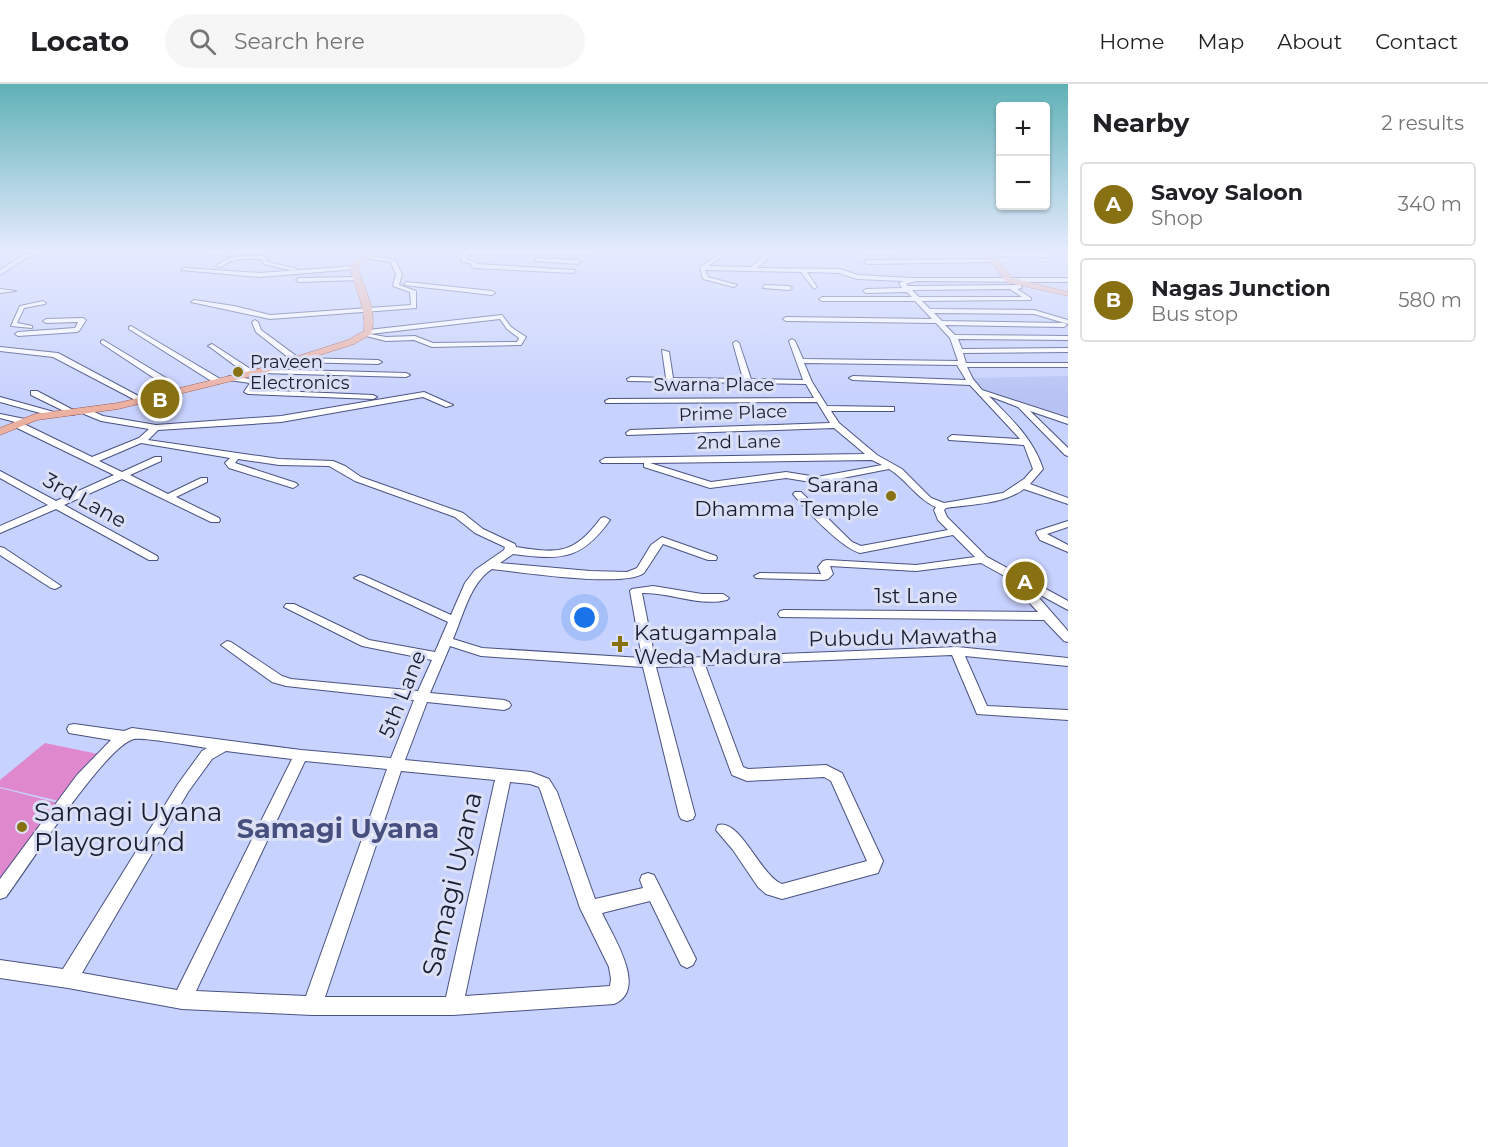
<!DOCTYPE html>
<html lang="en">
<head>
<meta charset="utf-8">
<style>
	body { margin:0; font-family:Montserrat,sans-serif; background:#f6f6f6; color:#202124 }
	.controls { position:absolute; right:18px; top:18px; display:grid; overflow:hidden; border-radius:6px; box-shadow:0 2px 4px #0004 }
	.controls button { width:54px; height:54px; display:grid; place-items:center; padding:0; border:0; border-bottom:2px solid #e0e0e0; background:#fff; color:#202124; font:30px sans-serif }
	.you { position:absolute; left:585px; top:534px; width:21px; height:21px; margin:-15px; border:4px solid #fff; border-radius:50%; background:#1a73e8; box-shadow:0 0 0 9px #1a73e833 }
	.badge { display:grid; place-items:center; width:39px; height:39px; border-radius:50%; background:#877112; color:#fff; font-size:20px; font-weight:700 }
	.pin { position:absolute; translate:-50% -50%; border:3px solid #fff; box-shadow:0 2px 6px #0006 }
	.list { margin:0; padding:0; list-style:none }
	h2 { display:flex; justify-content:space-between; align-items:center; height:78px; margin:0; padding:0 24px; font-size:26px }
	h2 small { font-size:20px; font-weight:400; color:#757577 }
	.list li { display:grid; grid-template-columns:39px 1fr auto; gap:18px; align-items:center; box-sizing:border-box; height:84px; margin:0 12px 12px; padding:0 12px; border:2px solid #e0e0e0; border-radius:6px }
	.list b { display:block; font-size:22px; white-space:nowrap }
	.list p { margin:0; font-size:20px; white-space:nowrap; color:#757577 }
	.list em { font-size:20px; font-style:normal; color:#757577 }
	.icon { flex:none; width:33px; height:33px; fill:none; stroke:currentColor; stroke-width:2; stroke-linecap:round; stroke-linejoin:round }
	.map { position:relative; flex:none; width:1068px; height:1063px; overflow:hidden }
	header { display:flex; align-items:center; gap:36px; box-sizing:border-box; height:84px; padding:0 30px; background:#fff; border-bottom:2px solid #e0e0e0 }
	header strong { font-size:28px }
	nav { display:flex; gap:33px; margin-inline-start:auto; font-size:21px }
	.search { width:420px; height:54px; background:#f6f6f6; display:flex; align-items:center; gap:15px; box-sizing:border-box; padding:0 21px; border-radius:33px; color:#757577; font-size:22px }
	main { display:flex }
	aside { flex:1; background:#fff }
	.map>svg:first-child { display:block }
	.built { fill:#b8c3f3 }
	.green { fill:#e088ce }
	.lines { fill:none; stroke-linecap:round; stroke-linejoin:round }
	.minor-casing { stroke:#4a5281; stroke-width:2 }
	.major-casing { stroke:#9b5a51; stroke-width:1 }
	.minor { fill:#fff; fill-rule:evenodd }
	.major { fill:#ecb0a1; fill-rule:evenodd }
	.poi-dot { fill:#877112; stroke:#dbe0f6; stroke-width:2 }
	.labels { text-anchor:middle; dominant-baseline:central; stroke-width:6; stroke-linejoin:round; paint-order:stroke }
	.far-poi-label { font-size:18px; fill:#1a1e32; stroke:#dbe0f6; text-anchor:start }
	.far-street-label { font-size:18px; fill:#1a1e32; stroke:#dbe0f6 }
	.poi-label { font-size:21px; fill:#1a1e32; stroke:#dbe0f6; text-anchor:end }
	.street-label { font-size:21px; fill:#1a1e32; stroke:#dbe0f6 }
	.near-poi-label { font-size:26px; fill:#1a1e32; stroke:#dbe0f6; text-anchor:start }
	.near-street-label { font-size:26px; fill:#1a1e32; stroke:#dbe0f6 }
	.near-neighbourhood-label { font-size:27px; font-weight:bold; fill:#464f7d; stroke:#dbe0f6 }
</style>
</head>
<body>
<header>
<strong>Locato</strong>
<div class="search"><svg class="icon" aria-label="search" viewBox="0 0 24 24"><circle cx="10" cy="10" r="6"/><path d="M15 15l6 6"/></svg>Search here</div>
<nav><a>Home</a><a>Map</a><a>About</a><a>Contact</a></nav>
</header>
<main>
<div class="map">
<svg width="1068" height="1063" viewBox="0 0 1068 1063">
	<rect width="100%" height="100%" fill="#c8d2fe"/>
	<polygon class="built" points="1068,292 1068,335 986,308 972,294"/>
	<g class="green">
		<polygon points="45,659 98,670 63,718 0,703 0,696"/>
		<polygon points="0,704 62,720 0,797"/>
	</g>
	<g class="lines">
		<defs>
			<g id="minor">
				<polygon points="47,165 55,165 26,174 0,191 0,186 22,172"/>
				<polygon points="192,165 230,168 233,170 230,172 190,168"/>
				<polygon points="464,165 468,165 468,166 592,166 595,168 592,170 468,170 467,176 477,178 477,180 575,186 573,189 474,184 471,182 472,180 461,177"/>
				<path d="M734,165H749L729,168L708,182L751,183L772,165L774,168L757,184L840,185L858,191L912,194H1068V198L916,197L906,200L908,202L1020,201L1022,204L1017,205L1031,214V216L922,217L930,225L1034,226L1068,236V240L1034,230L934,229L942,237L1064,239L1067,241L1064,243L945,241L955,251L1068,252V256L958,255L962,265L1068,264V268L963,269L966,279H1068V283H967L973,295L982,306L1068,334V340L1030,327L1068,364V372L1065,371L1018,323L989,312C1011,335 1033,354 1043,385L1030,400L1068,414V420L1024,405C1002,421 972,420 946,424L944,426L947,433L987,473L1068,517V526L1033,507L1068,547V558L1064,557L1044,536L780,533L778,530L780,527L784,526L1038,528L1024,513L1017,499L981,479L916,487L830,482L833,490L828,495L824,496L756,494L754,492L760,489L821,490L818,483L823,477L827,476L916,481L975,473L953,451L860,469C840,463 807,427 793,410L795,408H801L852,458L861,462L948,446L938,436L934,426L936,423C917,415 907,396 889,385L817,399L786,394L710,404L644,383V379H602L600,377L605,374L865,370L834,344L627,351L626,349L630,346L830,339L817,318L606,319L605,317L609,315L814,314L806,300L628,297L627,295L631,293L666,294L662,266L669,268L673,294L743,295L733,259L736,257L739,259L751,295L803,296L789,257L792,255L795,257L803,275L958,277L950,254L936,239L786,237L783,235L786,233L932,235L915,217H822L819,215L822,213H912L907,208L866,209L863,207L866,205L902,204L899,199L904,197L857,195L839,189L807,188L817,203L814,205L801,188L705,186L708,193L737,201L734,203L703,195L700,183L726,166ZM1010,205L1022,213H919L912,206ZM804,279L957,281L966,296L853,292L849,294L853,296L970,301L1020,355L952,351L948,354L949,356L1024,361L1033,385L1024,395L1003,409L944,419L931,414L902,385L877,371L839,339L831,327H894V323L827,322L812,298ZM872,376L882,381L817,393L786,388L711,398L650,379Z"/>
				<polygon points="921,165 923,167 920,169 863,170 860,168"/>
				<polygon points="991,169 1053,169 1056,171 1053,173 989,172"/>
				<polygon points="365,171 395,176 402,190 399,201 416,207 416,224 270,235 191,218 194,216 234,222 270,231 411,221 410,208 393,202 396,190 391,178 363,174"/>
				<path d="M240,172H264L268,178L297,185L294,187L264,180L262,175C247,175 233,173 221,183L216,182L227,175Z"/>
				<polygon points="537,174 578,176 581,178 578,180 535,177"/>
				<polygon points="993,175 995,178 867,180 864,178 867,176"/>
				<polygon points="354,182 356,185 260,193 181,186 184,184 260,189"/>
				<polygon points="356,193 358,196 299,198 296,196 299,194"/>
				<polygon points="406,198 492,207 495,209 492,211 404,201"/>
				<polygon points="765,201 789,202 792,204 789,206 763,204"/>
				<polygon points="0,205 16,207 0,209"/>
				<polygon points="43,217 46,219 45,220 24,224 17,239 32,242 32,244 11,242 20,222"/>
				<path d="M502,231L511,243L526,253L521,261L432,263L414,256L386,257L362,251L368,246ZM500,235L507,245L519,254L517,258L433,259L415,252L386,253L370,250Z"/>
				<polygon points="83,234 86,236 79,247 77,248 18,252 15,250 18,248 75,244 78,238 46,239 43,237 46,235"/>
				<polygon points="255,236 258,238 261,246 299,274 378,276 382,278 378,280 294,278 256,248 252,238"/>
				<polygon points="131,242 222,296 223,298 216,300 129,245 129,243"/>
				<polygon points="103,256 166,294 180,307 173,309 160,298 101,259 101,257"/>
				<polygon points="212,260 255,288 255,292 249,292 210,263 208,262"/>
				<polygon points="0,263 58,269 146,316 139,318 53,273 0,267"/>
				<polygon points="258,285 406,289 410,291 406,293 261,289 257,287"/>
				<polygon points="229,292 258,296 259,298 253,306 373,311 377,313 373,315 248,310 244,308 250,299 229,296"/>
				<polygon points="31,307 37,307 79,329 72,331 31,311"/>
				<path d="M424,308L453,321L446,323L423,313L281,338L158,346L148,356L279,375L333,377L345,382L361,393L463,429L483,445L515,460L516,463C559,470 574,470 601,434L605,433L610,436C581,477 560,476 513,470L500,479L590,487L627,488L637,484L651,461L662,453L716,472L717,474L716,476H708L663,460L644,489C625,504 520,488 492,485C470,499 463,532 453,555L482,564L642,574L630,507L632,505L653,502L702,510H723L729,514L727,516C699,523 670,508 642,509L655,575L957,563L1068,574V582L965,572L987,622L1068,626V636L977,630L952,571L705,581L743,683L748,685L826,681L842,689L883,777L878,789L782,815L766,810L758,803L733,766L716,746L718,741C740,734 760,791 782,800L867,777L831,697L824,693L747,697L732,691L692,582L656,583L695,731L693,735L687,737L681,735L679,731L643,583L481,572L450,562L430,609L504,616L509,618L511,621L509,624L504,626L427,618L405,676L531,688L549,695L557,708L595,815L643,804L640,796L642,791L648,789L654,791L696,875L693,881L687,884L681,881L650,817L602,829C612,851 649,906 614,920L453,931H312L182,925L68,904L0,894V876L63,885L178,700L202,667L207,664C195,662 142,653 134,655C105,662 27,785 6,813L0,815V795L77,691L111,656L69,649L67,645L69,641L74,640L124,647L132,644L301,666L391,674L414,616L286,602L272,598L221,561L227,557L231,558L282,592L291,595L418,607L432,576L362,562L284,523L286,520H294L369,556L435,568L448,538L354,494L360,491L364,492L451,531L465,499L475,486L504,466L505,463L475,449L455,433L355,397L329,382L279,381L238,375L235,379L296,399L298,401L293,404L229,384L225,379L230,374L141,359L99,377L122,388L155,373H161V377L130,391L168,410L201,394H207V398L176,413L219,434L220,436L219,438H211L122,395L64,421L157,472L158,474L157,476H149L56,425L0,449V442L48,421L0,394V387L56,417L114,391L13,342L12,340L15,338L0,334V330L25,335V339H22L92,373L139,354L149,345L101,337L84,330V326H90L103,332L156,341L281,332ZM226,667L292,675L177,906L82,889L188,708L212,675ZM305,677L387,685L306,912L196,907ZM401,687L495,696L446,913H325ZM510,698L530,700L539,703L541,708L580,824L609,883L611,895L610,902L465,912Z"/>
				<polygon points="0,313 54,328 55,330 51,332 0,318"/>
				<polygon points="1068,437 1068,443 1047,450 1068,461 1068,468 1040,456 1036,449 1037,447"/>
				<polygon points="0,463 4,464 61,502 55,505 51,504 0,471"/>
			</g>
			<g id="major">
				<path d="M380,165H388L361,178L358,184C364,205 378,227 371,250L354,260L264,289L118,325L37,336L0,351V344L35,330L118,319L258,285L348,256L364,247C366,224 356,206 350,184L357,176Z"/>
				<polygon points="982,165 988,165 1012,194 1068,208 1068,212 1006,198"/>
			</g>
		</defs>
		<use href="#minor" class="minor-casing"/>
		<use href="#major" class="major-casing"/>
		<use href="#minor" class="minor"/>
		<use href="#major" class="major"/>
	</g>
	<linearGradient id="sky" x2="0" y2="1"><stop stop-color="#5fb1b6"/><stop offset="0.53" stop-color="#e6ebff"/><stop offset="1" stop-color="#e6ebff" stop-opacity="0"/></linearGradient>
	<rect width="1068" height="314" fill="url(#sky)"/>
	<g class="poi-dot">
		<circle cx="238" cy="288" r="6"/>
		<circle cx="891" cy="412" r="6"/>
		<path d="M617 551h6v6h6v6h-6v6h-6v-6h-6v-6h6z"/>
		<circle cx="22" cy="743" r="6"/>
	</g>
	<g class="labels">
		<g class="far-poi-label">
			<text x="250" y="278">Praveen<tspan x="250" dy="21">Electronics</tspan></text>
		</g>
		<g class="far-street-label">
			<text x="714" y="301">Swarna Place</text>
			<text transform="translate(733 329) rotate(-2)">Prime Place</text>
			<text transform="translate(739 358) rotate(-1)">2nd Lane</text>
		</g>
		<g class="poi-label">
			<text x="879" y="400">Sarana<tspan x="879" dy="24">Dhamma Temple</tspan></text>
			<text x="634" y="548" text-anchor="start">Katugampala<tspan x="634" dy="24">Weda Madura</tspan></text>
		</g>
		<g class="street-label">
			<text transform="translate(85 416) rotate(29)">3rd Lane</text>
			<text x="916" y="511">1st Lane</text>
			<text transform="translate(903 553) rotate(-1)">Pubudu Mawatha</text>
			<text transform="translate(402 610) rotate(-68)">5th Lane</text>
		</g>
		<g class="near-poi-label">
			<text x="34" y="728">Samagi Uyana<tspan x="34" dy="30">Playground</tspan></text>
		</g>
		<g class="near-street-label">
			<text transform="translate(452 800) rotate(-77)">Samagi Uyana</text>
		</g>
		<g class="near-neighbourhood-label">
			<text x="338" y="744">Samagi Uyana</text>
		</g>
	</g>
</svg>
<div class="controls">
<button>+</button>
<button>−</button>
</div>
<div class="you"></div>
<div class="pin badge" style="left:1025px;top:497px">A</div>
<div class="pin badge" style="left:160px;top:315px">B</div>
</div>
<aside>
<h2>Nearby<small>2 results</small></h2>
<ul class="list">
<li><span class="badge">A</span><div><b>Savoy Saloon</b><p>Shop</p></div><em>340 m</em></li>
<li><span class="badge">B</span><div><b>Nagas Junction</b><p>Bus stop</p></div><em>580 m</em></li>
</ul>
</aside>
</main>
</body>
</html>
